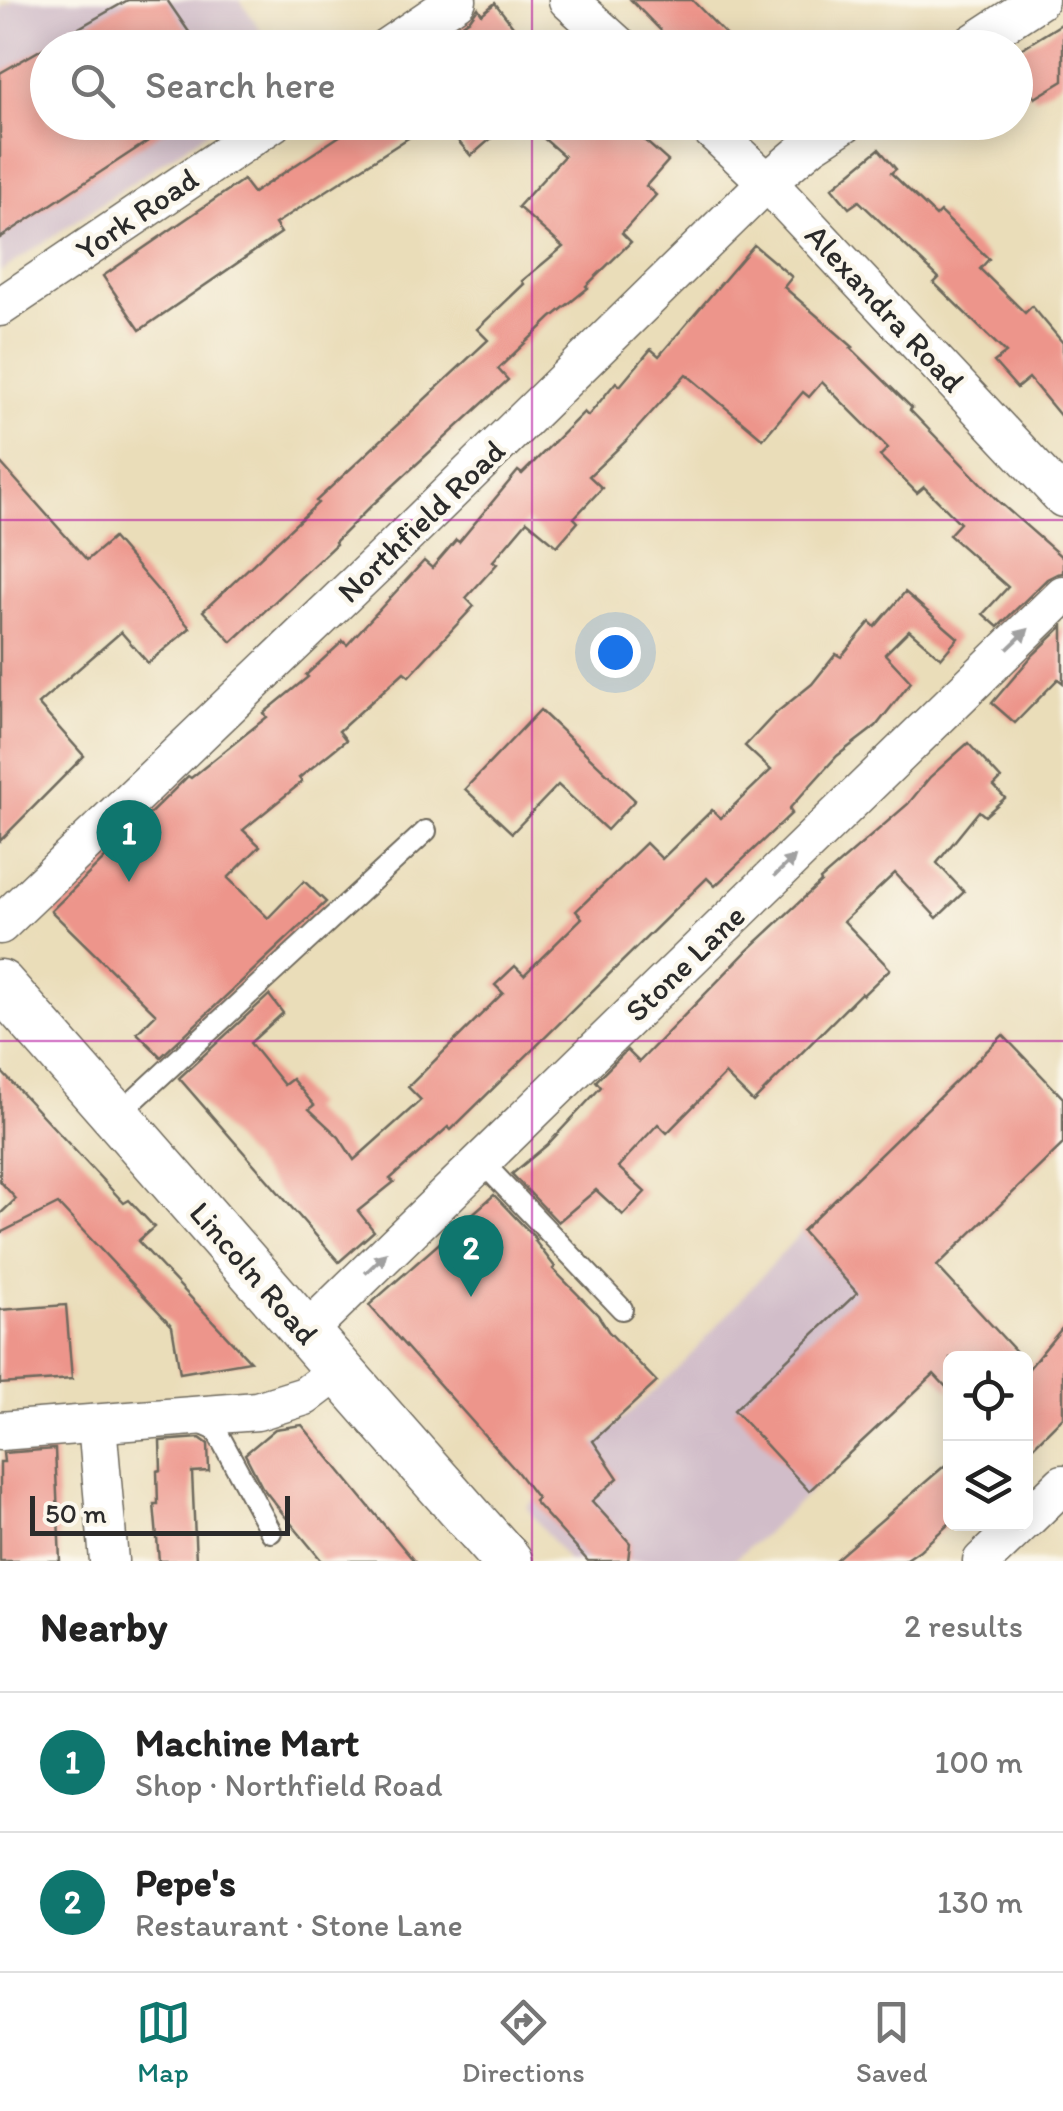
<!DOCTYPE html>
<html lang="en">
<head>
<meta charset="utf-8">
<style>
	body { margin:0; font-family:Itim,sans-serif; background:#f2f2f2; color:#222 }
	.controls { position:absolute; right:30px; bottom:30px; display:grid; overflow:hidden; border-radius:15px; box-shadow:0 5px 25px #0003 }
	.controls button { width:90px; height:90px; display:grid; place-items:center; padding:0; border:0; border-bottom:2px solid #e0e0e0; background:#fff; color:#222; font:50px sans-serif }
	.scale { position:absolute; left:30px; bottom:25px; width:260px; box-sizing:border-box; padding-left:10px; border:5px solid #2b2b2b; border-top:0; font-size:28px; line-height:35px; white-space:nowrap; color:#2b2b2b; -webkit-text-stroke:8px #fbf7ec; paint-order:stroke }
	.you { position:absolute; left:615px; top:652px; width:35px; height:35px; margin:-25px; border:8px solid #fff; border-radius:50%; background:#1a73e8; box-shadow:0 0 0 15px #1a73e833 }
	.badge { display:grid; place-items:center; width:65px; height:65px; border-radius:50%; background:#0f766e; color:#fff; font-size:32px; font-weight:700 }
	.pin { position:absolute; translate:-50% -82px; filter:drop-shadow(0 2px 5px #0008) }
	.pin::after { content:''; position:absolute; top:52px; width:35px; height:30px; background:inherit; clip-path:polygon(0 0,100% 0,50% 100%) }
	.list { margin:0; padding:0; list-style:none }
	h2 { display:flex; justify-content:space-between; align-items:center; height:130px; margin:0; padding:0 40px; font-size:42px }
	h2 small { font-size:32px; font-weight:400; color:#767676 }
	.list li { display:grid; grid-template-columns:65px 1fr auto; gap:30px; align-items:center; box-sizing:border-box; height:140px; padding:0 40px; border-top:2px solid #e0e0e0 }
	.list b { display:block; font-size:38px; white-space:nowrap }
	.list p { margin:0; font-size:32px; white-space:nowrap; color:#767676 }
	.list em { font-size:32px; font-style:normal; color:#767676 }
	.icon { flex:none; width:55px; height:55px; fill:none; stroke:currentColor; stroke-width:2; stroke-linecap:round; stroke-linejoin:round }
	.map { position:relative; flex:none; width:1063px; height:1561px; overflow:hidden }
	.search { position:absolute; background:#fff; box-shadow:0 5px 25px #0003; left:30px; right:30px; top:30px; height:110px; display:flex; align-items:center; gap:25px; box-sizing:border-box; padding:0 35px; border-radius:55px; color:#767676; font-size:38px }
	.sheet { height:410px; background:#fff }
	nav { display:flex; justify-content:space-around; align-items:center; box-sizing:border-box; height:140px; border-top:2px solid #e0e0e0; background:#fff; font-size:28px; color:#767676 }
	nav a { display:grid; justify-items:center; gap:5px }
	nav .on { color:#0f766e }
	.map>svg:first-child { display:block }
	.industrial { fill:#d1bdc9 }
	.building { fill:#ed958b }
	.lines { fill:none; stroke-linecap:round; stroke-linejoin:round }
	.service-casing { stroke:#6e695d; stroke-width:24 }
	.minor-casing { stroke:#6e695d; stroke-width:41 }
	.tertiary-casing { stroke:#6e695d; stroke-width:51 }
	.service { stroke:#fff; stroke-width:20 }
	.minor { stroke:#fff; stroke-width:38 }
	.tertiary { stroke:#fff; stroke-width:48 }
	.oneway { fill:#a0a0a0 }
	.grid { fill:none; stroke:#b5179e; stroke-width:2.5; stroke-opacity:0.55 }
	.labels { text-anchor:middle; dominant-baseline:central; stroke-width:9; stroke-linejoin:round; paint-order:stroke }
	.street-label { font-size:32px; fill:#2b2b2b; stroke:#fbf7ec }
</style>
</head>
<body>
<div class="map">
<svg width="1063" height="1561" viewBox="0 0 1063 1561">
	<rect width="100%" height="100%" fill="#fbf7ec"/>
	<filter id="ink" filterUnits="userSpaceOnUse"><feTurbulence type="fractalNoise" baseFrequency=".01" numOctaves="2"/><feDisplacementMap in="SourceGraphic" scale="20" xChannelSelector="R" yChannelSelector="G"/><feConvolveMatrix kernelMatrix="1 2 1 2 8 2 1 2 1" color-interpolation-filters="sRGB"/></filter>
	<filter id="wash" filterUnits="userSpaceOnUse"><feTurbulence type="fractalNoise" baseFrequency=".0048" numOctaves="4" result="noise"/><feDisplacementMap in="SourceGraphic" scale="40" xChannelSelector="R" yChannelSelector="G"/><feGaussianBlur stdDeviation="2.25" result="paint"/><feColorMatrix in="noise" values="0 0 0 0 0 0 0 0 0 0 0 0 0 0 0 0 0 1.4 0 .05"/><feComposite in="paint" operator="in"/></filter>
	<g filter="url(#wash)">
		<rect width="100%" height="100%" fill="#eaddb9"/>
		<g class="industrial">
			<polygon points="14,0 240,0 272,47 48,48 48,122 220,123 0,272 0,8"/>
			<polygon points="1003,1035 1063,1098 1063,1144 938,1266 1022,1358 950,1358 950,1391 934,1374 768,1531 732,1561 568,1561 526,1507 680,1367 802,1231"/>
		</g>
		<g id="blocks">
			<g class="building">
				<polygon points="128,0 167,0 200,48 48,48 48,122 177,122 0,238 0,73"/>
				<polygon points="631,0 692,0 739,48 678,48"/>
				<polygon points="495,3 530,48 462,48 450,32 470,19 478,8 482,14"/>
				<polygon points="1063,23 1063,81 1035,98 1031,91 1016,101 1016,52"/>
				<polygon points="361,122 433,122 275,224 281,233 140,330 103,276 243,180 253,193"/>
				<polygon points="442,122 510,122 471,156"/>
				<polygon points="525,122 624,122 668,161 646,186 656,195 622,233 631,242 586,286 588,288 551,318 498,369 508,380 369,508 335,542 336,544 232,642 203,611 318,503 316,501 488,340 477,329 524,284 522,281 563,247 518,207 564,156"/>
				<polygon points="879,149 896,169 891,173 936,216 940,212 989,259 980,269 1025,313 1032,306 1063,343 1063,419 1029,378 1017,388 994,362 1006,353 934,283 939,278 859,201 849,208 832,188"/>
				<polygon points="754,245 792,277 784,287 853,347 851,348 912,408 910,410 998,501 1063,558 1063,573 1057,574 1047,579 998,627 983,614 1008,587 949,535 960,523 924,487 917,493 880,456 888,448 822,382 809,397 803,392 763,439 686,374 626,441 589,476 602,488 574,518 578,522 557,546 527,521 493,561 497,564 466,598 474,606 409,676 404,672 339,731 346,740 299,778 302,782 243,830 260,846 228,878 268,918 304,881 326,902 161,1057 137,1033 156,1014 51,911 188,776 191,778 267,717 264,713 308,677 306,675 343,641 347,645 424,561 432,568 456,540 459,542 518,471 522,474 584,412 588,416 616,382 620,386 651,349 659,356"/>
				<polygon points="0,462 87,560 113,538 190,628 148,663 121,632 38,704 84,756 0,841"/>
				<polygon points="905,592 958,638 941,658 909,630 885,654 911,682 876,726 837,756 789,809 792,813 715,886 707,878 451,1130 448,1127 390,1179 394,1182 358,1211 374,1231 339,1262 179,1078 269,995 283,1013 250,1043 284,1085 292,1079 314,1105 309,1109 339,1137 354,1160 421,1100 408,1087 503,993 495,985 515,966 524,975 582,918 576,911 646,843 662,859 712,810 721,818 771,770 745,746 776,713 812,684 836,654 841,657 870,622 875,627"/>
				<polygon points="1063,626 1063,683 1058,679 1015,723 992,703 1032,656"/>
				<polygon points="540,710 635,800 607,830 558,785 512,833 465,789"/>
				<polygon points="968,743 1001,779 994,786 1005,798 985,816 979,811 937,863 964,892 937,918 895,873 844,921 890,969 863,995 861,993 753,1102 725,1074 667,1133 658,1124 618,1167 645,1192 623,1215 596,1190 558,1222 512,1174 547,1145 601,1087 596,1081 627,1050 639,1062 747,951 821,882 820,880 908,804 930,777"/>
				<polygon points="1003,1035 1063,1098 1063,1144 937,1266 1022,1358 950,1358 950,1391 934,1374 809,1491 734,1410 857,1293 802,1231"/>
				<polygon points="0,1070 124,1203 129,1200 154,1227 138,1241 250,1361 180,1373 172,1326 58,1204 0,1233 0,1214 16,1199 0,1181"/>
				<polygon points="494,1195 537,1240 535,1241 555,1267 553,1269 598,1315 608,1331 657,1382 593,1441 618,1478 592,1501 630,1543 628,1561 588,1561 534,1501 537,1498 518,1473 369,1305"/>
				<polygon points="66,1305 72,1379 0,1384 0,1310"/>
				<polygon points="1063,1327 1063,1417 1026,1454 1026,1372"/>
				<polygon points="302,1425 371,1509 414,1561 322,1561 284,1515 262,1487 245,1454 275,1429"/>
				<polygon points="200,1438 208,1444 209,1471 192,1472 196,1561 159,1561 154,1504 158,1504 157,1471 161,1470 160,1441"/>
				<polygon points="55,1449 60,1561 0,1561 0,1462 4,1462 3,1453"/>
				<polygon points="950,1461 950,1523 920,1550 904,1561 834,1561"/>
			</g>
		</g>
	</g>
	<g filter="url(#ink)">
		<use href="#blocks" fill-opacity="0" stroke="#6e695d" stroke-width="2.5"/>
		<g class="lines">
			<defs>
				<g id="service">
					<polyline points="117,1116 426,831"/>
					<polyline points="481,1161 622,1309"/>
					<polyline points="198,1422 216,1430 271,1532"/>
				</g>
				<g id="minor">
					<polyline points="568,0 621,48"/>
					<polyline points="386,48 457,0"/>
					<polyline points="966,48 1039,0"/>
					<polyline points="703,122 767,182 1063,498"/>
					<polyline points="0,307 274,122"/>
					<polyline points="0,925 379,562 767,182 812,144 846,122"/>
					<polyline points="306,1332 1063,595"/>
					<polyline points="97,1424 109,1561"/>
					<polyline points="0,1431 257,1411 305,1396 338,1371"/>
					<polyline points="1026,1520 1063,1484"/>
					<polyline points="982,1561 1021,1524"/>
				</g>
				<path id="tertiary" d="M0,984C170,1176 337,1370 508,1561"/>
			</defs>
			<use href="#service" class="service-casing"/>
			<use href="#minor" class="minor-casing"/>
			<use href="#tertiary" class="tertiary-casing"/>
			<use href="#service" class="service"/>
			<use href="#minor" class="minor"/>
			<use href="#tertiary" class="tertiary"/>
		</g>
		<defs><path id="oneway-solid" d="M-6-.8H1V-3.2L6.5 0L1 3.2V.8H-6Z" transform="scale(2.5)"/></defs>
		<g class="oneway">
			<use href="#oneway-solid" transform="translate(1018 639) rotate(-44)"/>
			<use href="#oneway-solid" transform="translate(785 866) rotate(-44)"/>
			<use href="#oneway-solid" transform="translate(376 1263) rotate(-44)"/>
		</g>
	</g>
	<path class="grid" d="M532,0V48M532,122V1561M0,520H1063M0,1041H1063"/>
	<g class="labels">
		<g class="street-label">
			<text transform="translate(137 214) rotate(-34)">York Road</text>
			<text transform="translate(885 308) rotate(47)">Alexandra Road</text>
			<text transform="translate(421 521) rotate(-44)">Northfield Road</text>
			<text transform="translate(685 963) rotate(-44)">Stone Lane</text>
			<text transform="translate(254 1273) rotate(49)">Lincoln Road</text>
		</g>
	</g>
</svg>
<div class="controls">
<button><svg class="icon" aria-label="locate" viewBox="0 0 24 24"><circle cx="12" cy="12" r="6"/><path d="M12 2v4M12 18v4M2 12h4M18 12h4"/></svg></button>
<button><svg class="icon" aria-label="layers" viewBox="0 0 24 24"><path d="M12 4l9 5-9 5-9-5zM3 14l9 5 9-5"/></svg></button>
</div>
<div class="scale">50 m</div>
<div class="you"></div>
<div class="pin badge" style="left:129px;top:882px">1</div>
<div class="pin badge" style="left:471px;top:1297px">2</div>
<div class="search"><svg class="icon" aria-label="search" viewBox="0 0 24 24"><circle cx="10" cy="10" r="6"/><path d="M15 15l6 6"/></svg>Search here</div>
</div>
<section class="sheet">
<h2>Nearby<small>2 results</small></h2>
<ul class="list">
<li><span class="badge">1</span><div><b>Machine Mart</b><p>Shop · Northfield Road</p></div><em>100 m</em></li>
<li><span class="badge">2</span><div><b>Pepe's</b><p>Restaurant · Stone Lane</p></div><em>130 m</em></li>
</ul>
</section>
<nav>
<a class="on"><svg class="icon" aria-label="map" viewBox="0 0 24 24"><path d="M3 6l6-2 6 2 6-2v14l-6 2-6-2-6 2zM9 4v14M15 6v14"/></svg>Map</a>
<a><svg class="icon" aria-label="directions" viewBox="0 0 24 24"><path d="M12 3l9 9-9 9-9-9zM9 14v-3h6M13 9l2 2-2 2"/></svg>Directions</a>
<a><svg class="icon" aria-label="saved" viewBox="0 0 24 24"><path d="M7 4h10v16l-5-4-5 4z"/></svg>Saved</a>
</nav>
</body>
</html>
